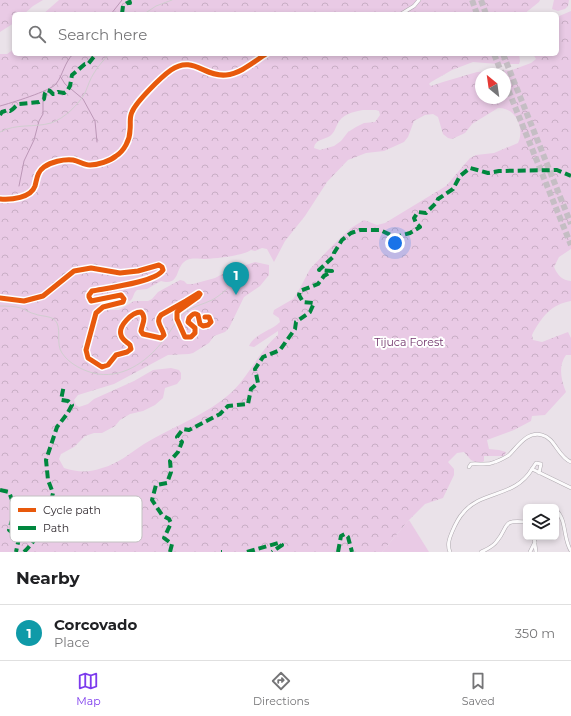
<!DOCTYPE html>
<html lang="en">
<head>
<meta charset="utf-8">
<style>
	body { margin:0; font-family:Montserrat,sans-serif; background:#f6f6f6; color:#202124 }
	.controls { position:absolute; right:12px; bottom:12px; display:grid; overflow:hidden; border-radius:6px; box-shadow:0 2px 6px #0003 }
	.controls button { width:36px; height:36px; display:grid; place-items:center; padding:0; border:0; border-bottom:1px solid #e0e0e0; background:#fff; color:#202124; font:20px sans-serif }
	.compass { position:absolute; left:475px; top:68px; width:36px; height:36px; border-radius:50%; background:#fff; box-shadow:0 2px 6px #0003; rotate:331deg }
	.you { position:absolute; left:395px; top:243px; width:14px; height:14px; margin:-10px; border:3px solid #fff; border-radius:50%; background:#1a73e8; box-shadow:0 0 0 6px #1a73e833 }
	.badge { display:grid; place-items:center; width:26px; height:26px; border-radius:50%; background:#7c3aed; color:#fff; font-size:13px; font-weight:700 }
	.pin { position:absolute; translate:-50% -33px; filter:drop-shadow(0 1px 2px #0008) }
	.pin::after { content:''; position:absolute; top:21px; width:14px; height:12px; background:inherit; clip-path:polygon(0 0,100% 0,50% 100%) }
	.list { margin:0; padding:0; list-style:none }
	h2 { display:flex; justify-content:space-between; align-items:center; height:52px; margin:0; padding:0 16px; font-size:17px }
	h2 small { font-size:13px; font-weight:400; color:#757577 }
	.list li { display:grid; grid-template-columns:26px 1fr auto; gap:12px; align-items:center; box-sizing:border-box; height:56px; padding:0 16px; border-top:1px solid #e0e0e0 }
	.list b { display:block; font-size:15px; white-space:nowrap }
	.list p { margin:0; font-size:13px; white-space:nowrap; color:#757577 }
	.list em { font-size:13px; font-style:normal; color:#757577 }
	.icon { flex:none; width:22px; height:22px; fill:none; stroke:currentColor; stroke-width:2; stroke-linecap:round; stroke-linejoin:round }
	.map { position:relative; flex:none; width:571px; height:552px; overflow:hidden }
	.search { position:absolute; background:#fff; box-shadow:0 2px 6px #0003; left:12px; right:12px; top:12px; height:44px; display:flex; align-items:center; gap:10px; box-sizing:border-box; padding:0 14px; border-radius:6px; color:#757577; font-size:15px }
	.sheet { height:108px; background:#fff }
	nav { display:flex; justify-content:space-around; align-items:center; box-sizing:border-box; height:56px; border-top:1px solid #e0e0e0; background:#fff; font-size:11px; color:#757577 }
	nav a { display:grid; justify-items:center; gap:2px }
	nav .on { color:#7c3aed }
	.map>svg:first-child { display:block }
	.forest { fill:url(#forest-crowns); fill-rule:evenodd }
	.green { fill:#e9cae5 }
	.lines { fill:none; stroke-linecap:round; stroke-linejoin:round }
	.stream { stroke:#bc97b7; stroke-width:1 }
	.street-tunnel { stroke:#c5bec4; stroke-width:3; stroke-dasharray:3 1.5; stroke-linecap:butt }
	.highway-tunnel { stroke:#c5bec4; stroke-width:6; stroke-dasharray:6 3; stroke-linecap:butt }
	.street-casing { stroke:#b0aab0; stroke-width:4 }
	.street { stroke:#fcfbfc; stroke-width:3 }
	.tram { stroke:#d1ced0; stroke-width:1 }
	.street-bridge-casing { stroke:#b0aab0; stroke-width:4; stroke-linecap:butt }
	.street-bridge { stroke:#fcfbfc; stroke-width:3 }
	.quiet { stroke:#00873e; stroke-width:4; stroke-dasharray:8 4; stroke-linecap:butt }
	.cycleway-casing { stroke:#fff; stroke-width:8 }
	.cycleway { stroke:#e8590c; stroke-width:5 }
	.labels { text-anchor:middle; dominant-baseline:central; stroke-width:4; stroke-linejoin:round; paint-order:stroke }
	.park-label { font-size:11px; fill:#73366d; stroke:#fff }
	.key { fill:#fff; stroke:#c2c0c1; stroke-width:1 }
	.key-label { font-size:11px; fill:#322c31 }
</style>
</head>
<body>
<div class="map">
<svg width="571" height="552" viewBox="0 0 571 552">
	<defs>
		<pattern id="forest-crowns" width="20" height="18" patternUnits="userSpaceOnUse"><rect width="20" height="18" fill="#e9cae5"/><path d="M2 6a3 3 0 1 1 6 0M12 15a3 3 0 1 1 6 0" fill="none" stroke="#c8aec5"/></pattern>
	</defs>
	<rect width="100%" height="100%" fill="#eae2e9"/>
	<g class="forest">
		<polygon points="0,0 43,0 33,6 24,14 14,14 14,23 0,32"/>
		<polygon points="59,0 540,0 539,2 524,14 43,14"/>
		<polygon points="554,0 569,0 568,6 565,9 558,11 552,9"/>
		<path d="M571,11V249L559,257L554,267C558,276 562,280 571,281V301C551,304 541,318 532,335L533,340L542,342L568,332L571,338V355H566C558,366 561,380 566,392L545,415L532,416L531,421L514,430L487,440L489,449L499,450L506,452L504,456H484V461L480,464L471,460L464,452L457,453L448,462L454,469V475L443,498L425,504L409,520L382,552H0V54H7L14,49V54H519L520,61L519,64H497L473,62L452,70L431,82L429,84L431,86L443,82L477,72L512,70L531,63L536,59L533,54H557V17ZM481,74H505V98H481ZM498,108C516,107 525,129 518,143L494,153L476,155L470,158L446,186L385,223L377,225L364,220L351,228L332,246L310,269L300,288L293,299L274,310L273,314L279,318L280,322C271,331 254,334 249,346L254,347L278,331V335C260,350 250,374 233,391C207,415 174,426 144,444C130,453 118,464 102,468C89,473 77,472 64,468L59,459L61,454L74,447L85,436L94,433H102L115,426L120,420L130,414L143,411L155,405L163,398L165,388L177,384L181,379V373L179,370L171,368L153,370L134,381L94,399L88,404L79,407L76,405L74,400L78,395L114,384L168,355L189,354L193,353L209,343L214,336L225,332L229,328L244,297L260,286L269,275V265L255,262L228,271L215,278L193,284H187L184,281L180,280L158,292L152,299L148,301H134L119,310H111L109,307L110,304L122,300L121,294H125L128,300L130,301C134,298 133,293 137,290L147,289L161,281C183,287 173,263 190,259C195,258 200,259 206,259C218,258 242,256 251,250L255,251L262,248L267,249L274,262L285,241L305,216L327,182L348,160L366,153L384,151L404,142L408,137L414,121L425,115L433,114L438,117L443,134L448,138L452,139L465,133L472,124ZM363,110H376L379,111L380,115L375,122L364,123L356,127L348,132L341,141L334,146L320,150L314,148C315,139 324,140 330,136C334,133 335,129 337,125C342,114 352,112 363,110Z"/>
	</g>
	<polygon class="green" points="409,520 429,552 382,552"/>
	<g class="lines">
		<g class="stream">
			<polyline points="111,14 122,0"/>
			<polyline points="60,76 65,84 83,99 95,121 97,142"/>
			<path d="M0,106C11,103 50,91 56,84C63,75 64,63 73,54"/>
			<polyline points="19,186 24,161 34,140 39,121 43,114 43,99 45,91"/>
		</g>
		<polyline class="street-tunnel" points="197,314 198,315 200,325"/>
		<g class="highway-tunnel">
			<polyline points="472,0 477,14"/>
			<polyline points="481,0 486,14"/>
			<polyline points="494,54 502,74"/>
			<polyline points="503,54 571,224"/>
			<polyline points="505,82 571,245"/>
		</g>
		<defs>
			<g id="street">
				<polyline points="401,14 414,6 419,0"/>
				<path d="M0,199C11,200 31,198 35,186C37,179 37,172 44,167C51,162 63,159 73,160C79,161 84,165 90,165C98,165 110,161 116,156C124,151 130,140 130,130C131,124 129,118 132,112C136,102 161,77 171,70C193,55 204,77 226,75C240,74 255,61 266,54"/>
				<path d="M0,298L24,301L43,296L74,271L91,268L120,273L138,271L159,265L162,267L163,270C156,282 107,288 92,291L89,295V297L91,301L121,295L124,299L123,302L103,307L96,313L86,350L88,358L102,367L108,365L116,355L127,352L131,349L130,345C127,342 122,340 121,335C118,326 132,312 141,312C147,318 142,324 141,331L143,334L161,338L164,335C162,327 155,322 161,315L186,301L199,293H200L198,297L177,312V319"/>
				<polyline points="200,325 204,326 210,323 211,320 209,317 205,317"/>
				<polyline points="181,330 183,335 187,338 191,337 194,335 195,328 187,320 190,316 197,314"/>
				<path d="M469,467L471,464C480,463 486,466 495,462C500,460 505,458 509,455C518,446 527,431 542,435C555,438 558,457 571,462"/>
				<polyline points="532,469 536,463 541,464 539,473"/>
				<path d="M556,510C567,520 563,539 571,551"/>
				<polyline points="534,537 536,552"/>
				<path d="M450,552C447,545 449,539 452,532C455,525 458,518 463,513C481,490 515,498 532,469L571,488"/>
				<path d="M481,552C487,549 493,547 497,541C509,527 501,519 526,522"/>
				<polyline points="530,552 535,542"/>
			</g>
		</defs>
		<use href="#street" class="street-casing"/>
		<use href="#street" class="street"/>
		<g class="tram">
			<polyline points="144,14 156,6 172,0"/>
			<path d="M0,132C17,123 33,128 51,123C65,118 78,105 85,93C88,86 90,79 94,73C98,66 104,60 109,54"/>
			<path d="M0,306C7,306 14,306 21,308C26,310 30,313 35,314C42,317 53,315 57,323C61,332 56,344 62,353C69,364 85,372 98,374C126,378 150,359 166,337C173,328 178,317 187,311C194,306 204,304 212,300C218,297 222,293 227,289"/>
		</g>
		<defs>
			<polyline id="street-bridge" points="177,319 181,330"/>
		</defs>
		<use href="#street-bridge" class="street-bridge-casing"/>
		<use href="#street-bridge" class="street-bridge"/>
		<g class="quiet">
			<polyline points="122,14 123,6 127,3 130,3 129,0"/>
			<path d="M0,115L2,112L8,110L10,111C14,109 15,106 19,104L39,102L44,99L45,93L47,90L50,91L53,94H55L58,92L64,93L67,91L70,86L72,75L85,64H88L96,54"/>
			<path d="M0,490L9,492C16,510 15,511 9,530L19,538L16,552"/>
			<path d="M24,552C30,546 36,539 39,531C44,521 35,518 49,510L53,493L48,480L46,460L57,427L67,414L72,405L68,401L61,400L64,385"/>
			<polyline points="170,552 172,544 164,538 171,523 169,519 162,515 152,500 156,485 167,483 171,472 170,461 178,452 182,442 177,437 183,429 189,430 220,414 228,406 248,404 251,389 258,383 255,369 263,357 280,350 295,329 296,322 310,312 314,303 303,302 299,295 300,291 318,284 324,276 332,271 319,270 333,257 334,253 342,240 351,233 360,230 380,230 395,237 410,233 420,227 416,223 414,218 418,212 426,213 437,202 438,199 453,189 460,176 470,168 488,173 499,171 557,170 571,176"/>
			<polyline points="221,552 222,552"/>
			<polyline points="247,552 278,543 282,545 272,552"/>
			<polyline points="338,552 341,536 345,534 348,537 352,552"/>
		</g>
		<defs>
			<g id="cycleway">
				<path d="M0,199C11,200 31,198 35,186C37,179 37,172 44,167C51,162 63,159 73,160C79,161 84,165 90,165C98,165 110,161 116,156C124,151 130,140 130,130C131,124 129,118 132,112C136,102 161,77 171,70C193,55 204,77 226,75C240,74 255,61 266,54"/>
				<path d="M0,298L24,301L43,296L74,271L91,268L120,273L138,271L159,265L162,267L163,270C156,282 107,288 92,291L89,295V297L91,301L121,295L124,299L123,302L103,307L96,313L86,350L88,358L102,367L108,365L116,355L127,352L131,349L130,345C127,342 122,340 121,335C118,326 132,312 141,312C147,318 142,324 141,331L143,334L161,338L164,335C162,327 155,322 161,315L186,301L199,293L200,294L198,297L177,312V319L185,337H191L195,333V328L188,322L189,318C192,315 194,312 198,315L200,324L203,326L208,325L211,322L209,317H205"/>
			</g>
		</defs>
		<use href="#cycleway" class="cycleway-casing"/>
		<use href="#cycleway" class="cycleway"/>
	</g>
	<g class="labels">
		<g class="park-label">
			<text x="409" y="342">Tijuca Forest</text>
		</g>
	</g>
	<rect x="10" y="496" width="132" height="46" rx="6" class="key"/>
	<rect x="18" y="508" width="18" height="4" fill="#e8590c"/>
	<rect x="18" y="526" width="18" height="4" fill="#00873e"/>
	<g class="key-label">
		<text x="43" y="514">Cycle path</text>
		<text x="43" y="532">Path</text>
	</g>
</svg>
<div class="controls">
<button><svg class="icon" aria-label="layers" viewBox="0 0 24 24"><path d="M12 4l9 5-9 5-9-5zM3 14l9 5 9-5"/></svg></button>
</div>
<svg class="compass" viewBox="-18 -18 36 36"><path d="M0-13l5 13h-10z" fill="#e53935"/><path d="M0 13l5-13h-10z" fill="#757577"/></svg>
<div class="you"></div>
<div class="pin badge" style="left:236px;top:295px;background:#0f9aa8">1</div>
<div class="search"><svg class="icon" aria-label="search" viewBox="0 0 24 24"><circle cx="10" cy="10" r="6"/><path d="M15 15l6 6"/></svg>Search here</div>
</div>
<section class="sheet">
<h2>Nearby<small></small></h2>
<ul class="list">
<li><span class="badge" style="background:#0f9aa8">1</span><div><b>Corcovado</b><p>Place</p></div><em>350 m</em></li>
</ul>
</section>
<nav>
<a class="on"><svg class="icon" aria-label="map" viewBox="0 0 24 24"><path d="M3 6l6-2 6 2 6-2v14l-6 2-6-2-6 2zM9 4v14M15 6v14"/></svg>Map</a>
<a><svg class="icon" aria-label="directions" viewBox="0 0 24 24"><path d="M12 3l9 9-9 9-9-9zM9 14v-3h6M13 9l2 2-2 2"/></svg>Directions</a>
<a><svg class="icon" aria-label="saved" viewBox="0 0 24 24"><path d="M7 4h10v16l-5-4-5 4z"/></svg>Saved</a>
</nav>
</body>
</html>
